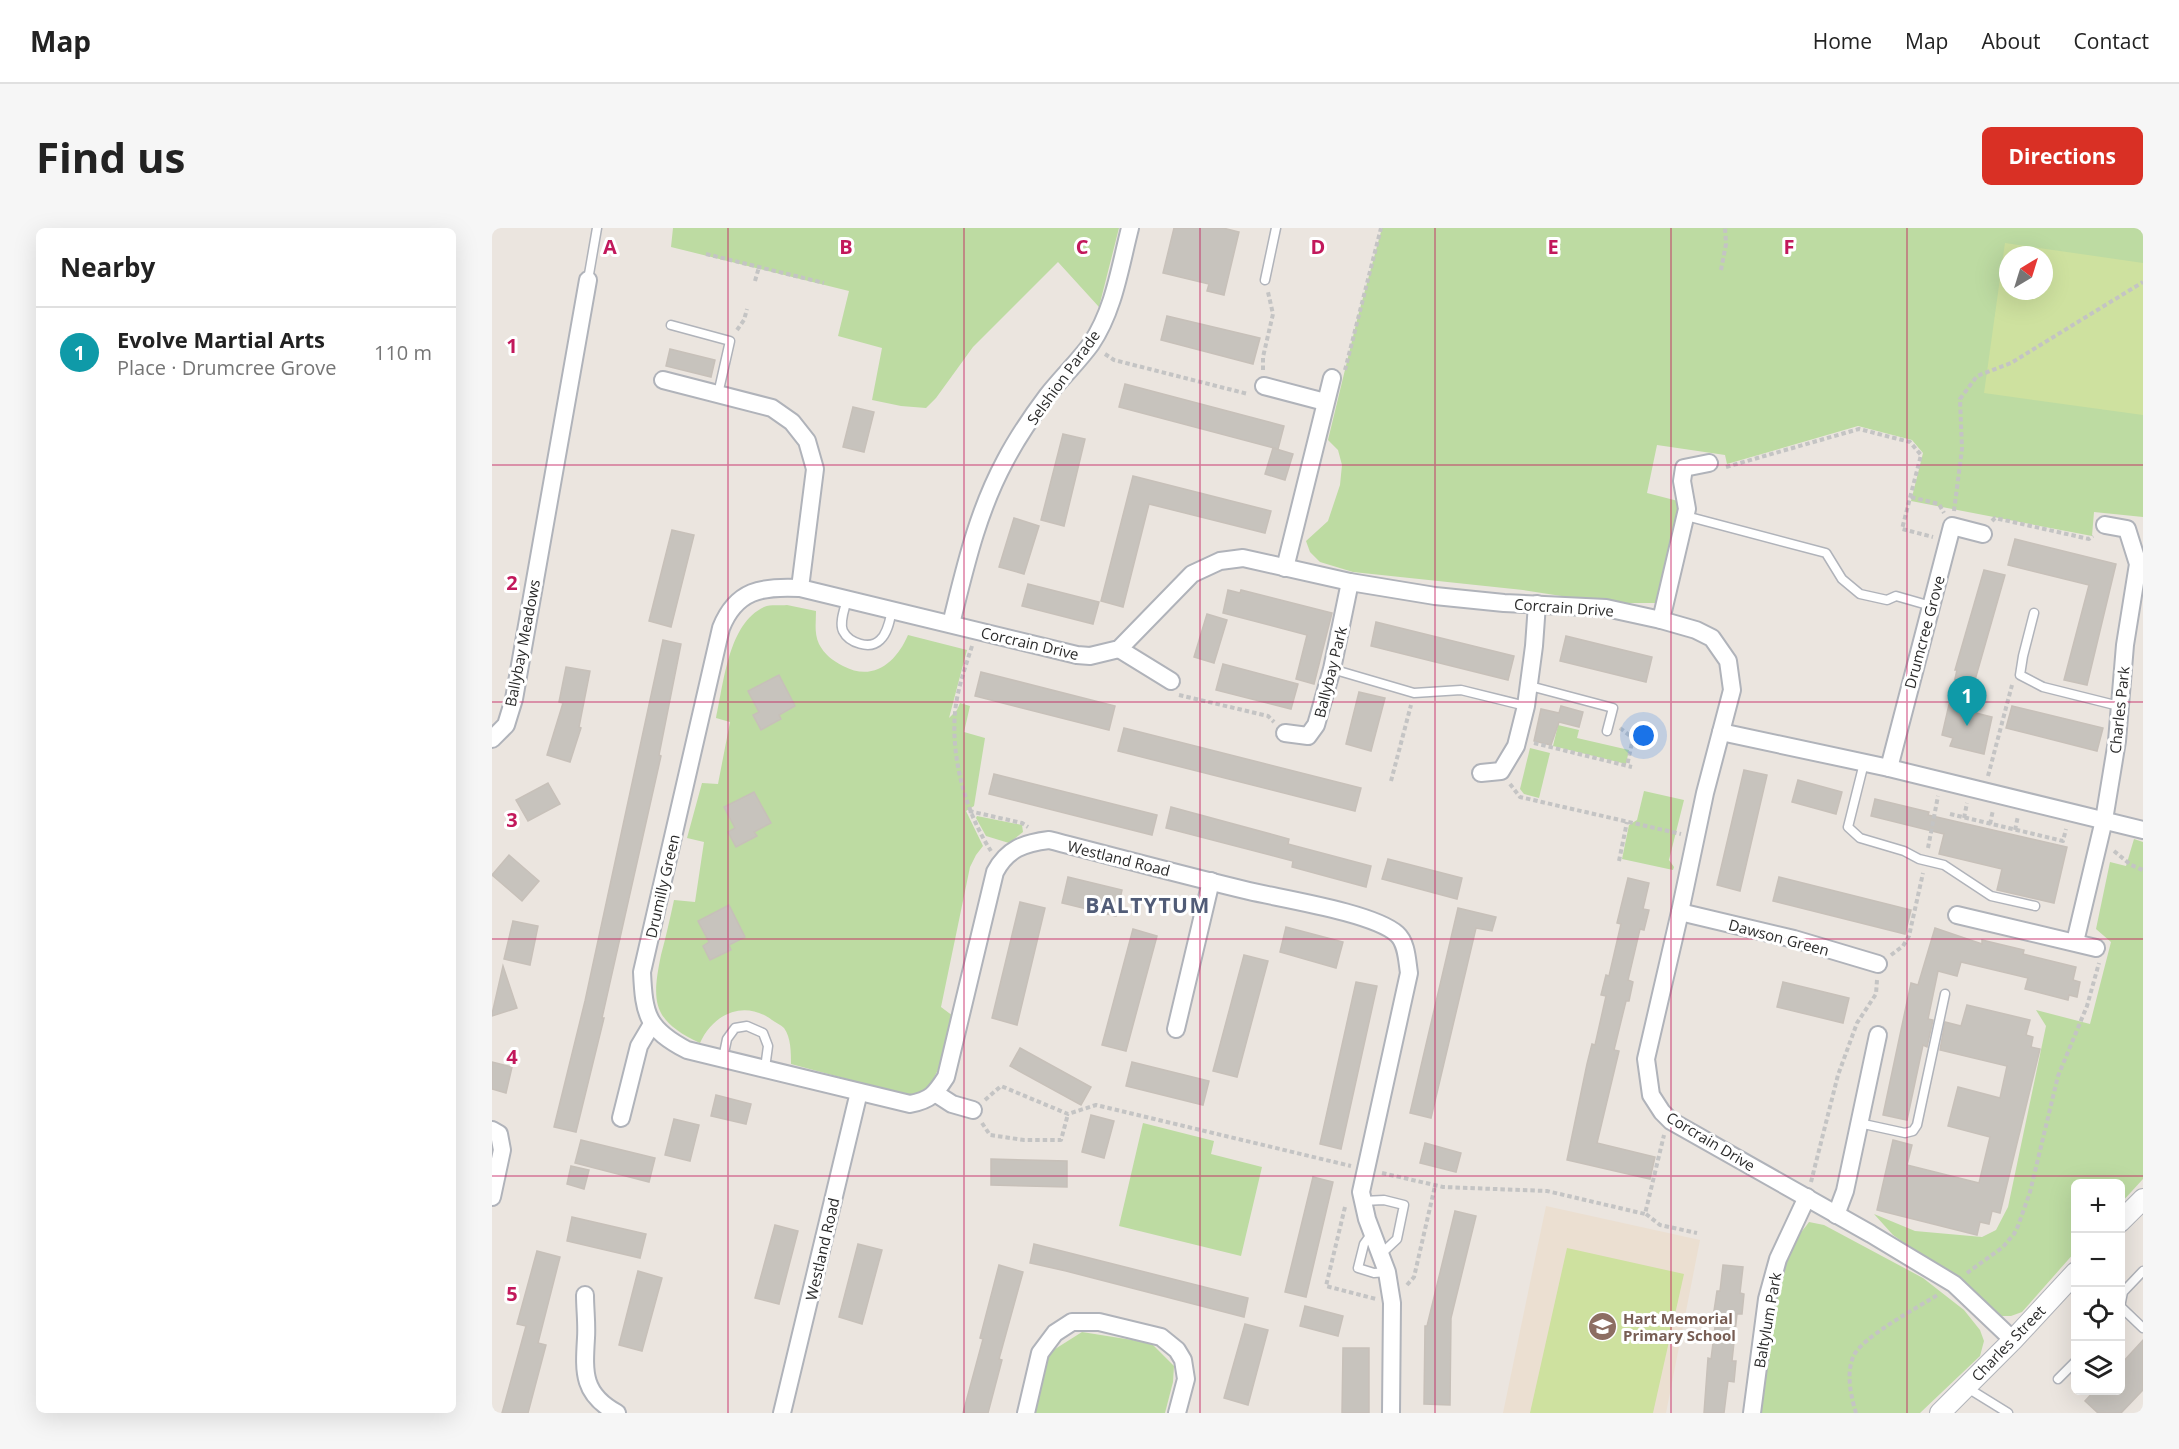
<!DOCTYPE html>
<html lang="en">
<head>
<meta charset="utf-8">
<style>
	body { margin:0; font-family:"Open Sans",sans-serif; background:#f6f6f6; color:#222 }
	.controls { position:absolute; right:18px; bottom:18px; display:grid; overflow:hidden; border-radius:9px; box-shadow:0 6px 24px #0002 }
	.controls button { width:54px; height:54px; display:grid; place-items:center; padding:0; border:0; border-bottom:2px solid #e0e0e0; background:#fff; color:#222; font:30px sans-serif }
	.compass { position:absolute; left:1507px; top:18px; width:54px; height:54px; border-radius:50%; background:#fff; box-shadow:0 6px 24px #0002; rotate:38deg }
	.you { position:absolute; left:1152px; top:508px; width:21px; height:21px; margin:-15px; border:4px solid #fff; border-radius:50%; background:#1a73e8; box-shadow:0 0 0 9px #1a73e833 }
	.badge { display:grid; place-items:center; width:39px; height:39px; border-radius:50%; background:#d93025; color:#fff; font-size:20px; font-weight:700 }
	.pin { position:absolute; translate:-50% -50px; filter:drop-shadow(0 2px 3px #0008) }
	.pin::after { content:''; position:absolute; top:32px; width:21px; height:18px; background:inherit; clip-path:polygon(0 0,100% 0,50% 100%) }
	.list { margin:0; padding:0; list-style:none }
	h2 { display:flex; justify-content:space-between; align-items:center; height:78px; margin:0; padding:0 24px; font-size:26px }
	h2 small { font-size:20px; font-weight:400; color:#767676 }
	.list li { display:grid; grid-template-columns:39px 1fr auto; gap:18px; align-items:center; box-sizing:border-box; height:90px; padding:0 24px; border-top:2px solid #e0e0e0 }
	.list b { display:block; font-size:22px; white-space:nowrap }
	.list p { margin:0; font-size:20px; white-space:nowrap; color:#767676 }
	.list em { font-size:20px; font-style:normal; color:#767676 }
	.icon { flex:none; width:33px; height:33px; fill:none; stroke:currentColor; stroke-width:2; stroke-linecap:round; stroke-linejoin:round }
	.map { position:relative; flex:none; width:1651px; height:1185px; overflow:hidden; border-radius:9px }
	header { display:flex; align-items:center; gap:36px; box-sizing:border-box; height:84px; padding:0 30px; background:#fff; border-bottom:2px solid #e0e0e0 }
	header strong { font-size:28px }
	nav { display:flex; gap:33px; margin-inline-start:auto; font-size:21px }
	.intro { display:flex; align-items:center; justify-content:space-between; box-sizing:border-box; height:144px; padding:0 36px }
	h1 { margin:0; font-size:42px }
	.button { padding:15px 27px; border-radius:9px; background:#d93025; color:#fff; font-size:21px; font-weight:700 }
	main { display:flex; gap:36px; padding:0 36px }
	aside { flex:1; background:#fff; border-radius:9px; box-shadow:0 6px 24px #0002 }
	.map>svg:first-child { display:block }
	.education { fill:#ebdfd1 }
	.green { fill:#bddba2; fill-rule:evenodd }
	.pitch { fill:#cee19f; fill-rule:evenodd }
	.building { fill:#c7c3bd; stroke:#c7c0b9; stroke-width:1.5 }
	.lines { fill:none; stroke-linecap:round; stroke-linejoin:round }
	.service-casing { stroke:#b0b3ba; stroke-width:11 }
	.minor-casing { stroke:#b0b3ba; stroke-width:20 }
	.tertiary-casing { stroke:#b0b3ba; stroke-width:22 }
	.path { stroke:#c4c4c4; stroke-width:4; stroke-dasharray:4.5 3; stroke-linecap:butt }
	.service { stroke:#fff; stroke-width:8 }
	.minor { stroke:#fff; stroke-width:16 }
	.tertiary { stroke:#fff; stroke-width:20 }
	.grid { fill:none; stroke:#c2185b; stroke-width:1.5; stroke-opacity:0.55 }
	.labels { text-anchor:middle; dominant-baseline:central; stroke-width:6; stroke-linejoin:round; paint-order:stroke }
	.street-label { font-size:15px; fill:#2b2b2b; stroke:#fff }
	.education-label { font-size:15px; font-weight:bold; fill:#785e54; stroke:#fff; text-anchor:start }
	.district-label { font-size:21px; font-weight:bold; letter-spacing:1.5px; fill:#515c77; stroke:#fff }
	.grid-label { font-size:20px; text-anchor:middle; font-weight:bold; fill:#c2185b; stroke:#fff; stroke-width:6; stroke-linejoin:round; paint-order:stroke }
</style>
</head>
<body>
<header>
<strong>Map</strong>
<nav><a>Home</a><a>Map</a><a>About</a><a>Contact</a></nav>
</header>
<div class="intro"><h1>Find us</h1><a class="button">Directions</a></div>
<main>
<aside>
<h2>Nearby<small></small></h2>
<ul class="list">
<li><span class="badge" style="background:#0f9aa8">1</span><div><b>Evolve Martial Arts</b><p>Place · Drumcree Grove</p></div><em>110 m</em></li>
</ul>
</aside>
<div class="map">
<svg width="1651" height="1185" viewBox="0 0 1651 1185">
	<rect width="100%" height="100%" fill="#ebe5df"/>
	<polygon class="education" points="1054,978 1208,1012 1174,1185 1011,1185"/>
	<g class="green">
		<polygon points="181,0 627,0 607,79 566,34 481,119 444,170 434,180 409,178 380,172 390,120 346,108 357,63 179,19"/>
		<path d="M890,0H1651V289L1602,284L1600,308L1419,273L1431,225L1420,212L1366,198L1235,236L1233,227L1165,217L1155,265L1186,273L1188,278L1168,367L1163,375H1115L1031,362L861,344L828,334L818,324L814,313L836,293L848,257L850,237L846,222L836,212L866,88ZM1516,27H1552V63H1516Z"/>
		<path d="M295,377L324,383C324,395 322,405 327,416C332,426 341,433 351,438C381,454 404,435 416,407L475,422L457,490L465,482L468,475L478,478L472,504L493,510L482,578L474,583L491,618L484,627L478,639L449,779L461,788C454,815 450,851 426,868L411,866L299,836C299,825 299,809 292,800C289,797 283,794 280,792C252,771 221,786 208,815C161,793 159,775 169,727C174,709 178,690 182,672L203,674L212,614L195,610L210,555L226,556L238,494L224,490C232,455 236,396 272,379C279,376 288,378 295,377Z"/>
		<polygon points="1066,497 1087,502 1085,510 1137,522 1134,536 1061,518"/>
		<polygon points="1038,520 1058,525 1047,570 1032,566 1028,561"/>
		<polygon points="1152,563 1192,572 1177,632 1182,639 1181,642 1130,631 1137,597 1145,592"/>
		<polygon points="485,588 530,597 531,604 517,615 494,608 484,590"/>
		<polygon points="1642,611 1651,614 1651,951 1629,975 1628,956 1584,956 1583,1024 1530,1084 1519,1088 1508,1088 1459,1048 1401,1007 1382,986 1423,1003 1490,1009 1504,1002 1516,979 1554,798 1544,782 1598,796 1619,714 1604,701 1618,634 1634,638"/>
		<polygon points="651,895 722,913 719,926 770,939 749,1028 627,998"/>
		<path d="M1317,994L1332,997L1431,1050L1472,1082L1488,1102L1492,1113L1488,1128L1428,1185H1269C1274,1134 1277,1056 1303,1012C1307,1006 1313,1000 1317,994Z"/>
		<polygon points="590,1104 659,1115 682,1138 681,1154 673,1185 538,1185 552,1128"/>
	</g>
	<g class="pitch">
		<path d="M1513,15L1651,35V187L1492,165ZM1516,27H1552V63H1516Z"/>
		<polygon points="1075,1020 1192,1046 1161,1185 1038,1185"/>
	</g>
	<g class="building">
		<polygon points="682,0 731,0 747,4 732,67 715,63 717,56 671,45"/>
		<polygon points="675,88 768,110 761,136 669,112"/>
		<polygon points="178,121 223,132 219,149 174,138"/>
		<polygon points="633,156 792,198 786,221 627,179"/>
		<polygon points="361,179 382,184 372,224 351,219"/>
		<polygon points="571,206 593,211 572,298 549,292"/>
		<polygon points="781,220 801,226 793,252 773,246"/>
		<polygon points="641,248 779,283 773,305 657,276 631,379 609,373"/>
		<polygon points="522,290 547,298 532,346 507,339"/>
		<polygon points="180,302 202,307 179,399 157,393"/>
		<polygon points="1523,311 1624,336 1595,457 1572,452 1597,357 1516,337"/>
		<polygon points="1492,342 1513,347 1481,459 1490,461 1484,485 1500,489 1492,526 1458,518 1461,510 1450,507 1465,442 1463,442"/>
		<polygon points="536,356 607,374 601,396 530,378"/>
		<polygon points="736,362 748,365 749,362 840,385 822,456 804,451 815,407 731,385"/>
		<polygon points="715,386 735,392 722,435 702,429"/>
		<polygon points="884,394 1022,428 1016,452 879,418"/>
		<polygon points="1074,408 1160,429 1154,454 1068,433"/>
		<polygon points="171,412 189,416 167,527 169,528 110,790 112,790 84,904 62,899 93,773"/>
		<polygon points="731,436 806,456 799,481 724,462"/>
		<polygon points="74,439 98,443 87,499 89,500 78,534 55,527 71,475 67,474"/>
		<polygon points="489,444 623,478 617,502 483,468"/>
		<polygon points="287,447 303,478 287,487 289,491 269,502 261,487 267,484 256,463"/>
		<polygon points="867,464 893,470 879,523 854,516"/>
		<polygon points="1069,478 1091,484 1087,499 1067,494 1059,517 1042,513 1049,481 1067,485"/>
		<polygon points="1520,478 1611,500 1605,523 1514,500"/>
		<polygon points="632,500 869,560 863,583 626,523"/>
		<polygon points="1252,542 1275,547 1248,663 1225,657"/>
		<polygon points="502,546 665,587 660,607 497,566"/>
		<polygon points="1306,552 1350,564 1344,586 1300,574"/>
		<polygon points="56,555 68,576 36,593 24,572"/>
		<polygon points="262,564 279,595 262,604 265,608 244,619 236,604 243,600 232,579"/>
		<polygon points="1383,571 1437,584 1436,587 1575,619 1562,675 1505,662 1510,641 1447,626 1452,606 1379,588"/>
		<polygon points="679,579 797,611 796,616 879,638 874,659 800,639 801,633 674,600"/>
		<polygon points="17,627 47,653 30,673 0,647"/>
		<polygon points="896,631 970,650 965,671 890,651"/>
		<polygon points="576,649 630,662 624,688 570,675"/>
		<polygon points="1287,649 1419,682 1413,706 1281,673"/>
		<polygon points="1136,650 1157,655 1151,681 1157,682 1152,702 1148,701 1136,752 1141,754 1137,773 1134,773 1122,822 1127,823 1105,915 1163,929 1158,951 1075,932 1095,836 1100,816 1103,817 1114,768 1109,767 1114,747 1117,748 1129,696 1125,695"/>
		<polygon points="528,674 553,680 525,797 500,790"/>
		<polygon points="237,677 253,709 237,717 239,722 218,732 211,718 217,714 206,693"/>
		<polygon points="966,680 1004,689 1000,703 984,700 939,890 918,885"/>
		<polygon points="21,693 46,698 38,737 12,731"/>
		<polygon points="794,699 851,714 844,740 788,724"/>
		<polygon points="1443,700 1490,716 1490,712 1532,722 1531,726 1584,739 1581,752 1588,754 1585,769 1577,767 1576,772 1533,761 1536,750 1469,734 1465,748 1446,743 1436,791 1441,792 1435,819 1431,817 1415,892 1391,887 1419,755 1426,757"/>
		<polygon points="641,701 665,708 634,823 610,817"/>
		<polygon points="752,727 776,733 745,849 721,843"/>
		<polygon points="11,738 25,780 0,788 0,786"/>
		<polygon points="864,754 885,758 849,921 828,916"/>
		<polygon points="1291,754 1357,770 1351,795 1285,779"/>
		<polygon points="1475,777 1538,792 1534,807 1541,809 1539,819 1548,821 1508,985 1500,983 1497,996 1488,994 1485,1007 1385,982 1401,912 1420,917 1415,937 1487,955 1498,909 1456,898 1466,859 1508,870 1515,838 1448,822 1453,794 1469,798"/>
		<polygon points="528,820 599,859 589,877 518,838"/>
		<polygon points="0,834 20,839 14,865 0,861"/>
		<polygon points="640,834 717,853 711,877 634,858"/>
		<polygon points="224,867 259,876 254,896 219,888"/>
		<polygon points="599,887 622,893 612,930 590,924"/>
		<polygon points="182,891 207,897 198,933 173,927"/>
		<polygon points="89,912 163,930 157,954 83,935"/>
		<polygon points="933,915 969,925 964,944 928,935"/>
		<polygon points="499,931 575,933 575,959 499,957"/>
		<polygon points="79,938 97,942 92,961 75,956"/>
		<polygon points="821,949 841,954 814,1069 793,1064"/>
		<polygon points="963,983 984,988 959,1090 958,1177 932,1176 933,1098 935,1098"/>
		<polygon points="80,989 154,1006 148,1030 75,1013"/>
		<polygon points="283,997 306,1003 287,1076 263,1070"/>
		<polygon points="366,1016 390,1022 370,1096 347,1089"/>
		<polygon points="542,1016 756,1070 752,1089 574,1043 538,1035"/>
		<polygon points="45,1023 68,1029 46,1115 54,1117 36,1185 10,1185 34,1098 25,1096"/>
		<polygon points="507,1037 531,1044 507,1131 510,1132 496,1185 471,1185 491,1111 488,1110"/>
		<polygon points="1231,1037 1251,1039 1248,1065 1252,1066 1250,1086 1245,1086 1240,1133 1244,1133 1242,1154 1236,1153 1232,1185 1212,1185 1216,1130 1219,1131 1225,1083 1222,1083 1225,1063 1228,1063"/>
		<polygon points="146,1043 170,1050 150,1123 127,1117"/>
		<polygon points="813,1078 851,1088 846,1108 808,1098"/>
		<polygon points="753,1096 776,1102 756,1177 732,1170"/>
		<polygon points="1651,1112 1651,1162 1629,1185 1606,1185 1593,1173 1603,1162 1629,1162 1629,1136"/>
		<polygon points="851,1120 877,1120 877,1185 850,1185"/>
	</g>
	<g class="lines">
		<defs>
			<g id="service">
				<polyline points="96,52 105,0"/>
				<polyline points="773,52 784,0"/>
				<polyline points="179,97 238,113 226,166"/>
				<polyline points="1194,288 1334,325 1350,351 1368,366 1395,372 1404,368 1439,378"/>
				<path d="M355,371C353,380 347,394 351,403C357,415 378,422 388,412C396,405 398,391 400,382"/>
				<polyline points="1542,385 1531,428 1528,447 1551,459 1627,478"/>
				<polyline points="840,441 922,465 969,462 1034,478"/>
				<polyline points="1038,458 1121,480 1115,503"/>
				<polyline points="1372,535 1356,599 1368,610 1412,623 1427,631 1452,637 1499,668 1543,678"/>
				<polyline points="231,830 235,811 243,800 255,798 271,805 276,818 273,840"/>
				<polyline points="1367,895 1413,905 1421,903 1425,897 1453,766"/>
				<polyline points="871,973 892,972 912,977 905,1011 889,1026"/>
				<polyline points="880,1005 872,1016 866,1040 882,1045 895,1044"/>
				<polyline points="1628,1079 1631,1064 1651,1043"/>
				<polyline points="1629,1079 1651,1100"/>
				<polyline points="1566,1151 1584,1133"/>
				<polyline points="1474,1159 1516,1185"/>
			</g>
			<g id="minor">
				<polyline points="171,152 280,180 300,194 315,213 323,241 308,360"/>
				<polyline points="772,158 833,174"/>
				<polyline points="793,340 840,150"/>
				<polyline points="1169,392 1195,281 1190,253 1192,240 1217,235"/>
				<path d="M459,396C473,340 485,285 513,233C525,210 540,188 555,168C569,150 586,134 599,116C622,82 628,39 638,0"/>
				<polyline points="627,421 679,453"/>
				<polyline points="1229,504 1397,540 1651,602"/>
				<polyline points="793,505 816,508 824,497 840,441 858,354"/>
				<polyline points="0,511 14,497 22,471 96,52"/>
				<polyline points="1397,540 1460,298 1491,306"/>
				<polyline points="989,545 1009,543 1024,518 1034,478 1042,418 1045,376"/>
				<polyline points="1188,684 1302,711 1386,736"/>
				<polyline points="1465,687 1604,720"/>
				<polyline points="1583,714 1612,592 1625,513 1633,417 1646,336 1635,301 1613,297"/>
				<polyline points="684,801 719,653"/>
				<polyline points="443,865 460,876 481,882"/>
				<polyline points="129,890 147,818 160,796"/>
				<polyline points="0,902 7,906 10,922 0,969"/>
				<polyline points="1344,987 1353,963 1386,807"/>
				<path d="M93,1067C93,1081 95,1096 94,1110C92,1144 90,1166 125,1185"/>
				<polyline points="290,1185 367,864"/>
				<polyline points="534,1185 548,1125 563,1105 580,1094 607,1094 669,1109 685,1122 691,1132 694,1151 685,1185"/>
				<path d="M899,1185L900,1075L895,1044L875,991L869,964L917,745C915,733 915,715 905,706C882,685 791,671 757,663C690,647 624,629 557,612C532,615 515,621 503,644L454,849C443,866 439,872 418,876L195,822C155,801 152,787 150,744L229,400C244,362 270,358 308,360L585,427L598,428L627,421L700,346L728,333L751,330L858,354L943,368L1012,375L1114,380L1169,392L1204,402L1220,410L1236,433L1240,462L1213,565L1188,684L1154,831L1159,867L1170,884L1179,893L1379,1006L1462,1056L1521,1112"/>
				<polyline points="1260,1185 1275,1071 1286,1031 1315,969"/>
			</g>
			<g id="tertiary">
				<polyline points="1628,994 1651,971"/>
				<polyline points="1448,1185 1521,1112 1584,1044"/>
			</g>
		</defs>
		<use href="#service" class="service-casing"/>
		<use href="#minor" class="minor-casing"/>
		<use href="#tertiary" class="tertiary-casing"/>
		<g class="path">
			<polyline points="214,26 332,55"/>
			<polyline points="1229,42 1234,16 1233,0"/>
			<polyline points="263,53 267,39"/>
			<polyline points="245,102 252,92 255,81"/>
			<polyline points="613,126 622,132 756,166"/>
			<polyline points="771,142 771,129 781,86 776,64"/>
			<polyline points="853,142 889,0"/>
			<polyline points="1234,239 1367,201 1418,214 1429,227 1410,301 1441,309"/>
			<polyline points="1419,269 1447,276 1452,285"/>
			<polyline points="1462,283 1470,221 1468,171 1485,148 1519,135 1651,54"/>
			<polyline points="1500,293 1503,290 1597,311 1601,308"/>
			<path d="M480,418C473,440 465,462 463,485C459,531 474,585 499,623"/>
			<polyline points="687,467 776,488 782,494"/>
			<polyline points="1128,500 1141,510 1135,538"/>
			<polyline points="1042,515 1140,539"/>
			<polyline points="1496,548 1520,457"/>
			<polyline points="899,553 919,477"/>
			<polyline points="1018,556 1028,569 1189,606"/>
			<polyline points="477,583 530,595 536,599"/>
			<polyline points="1458,586 1571,613 1574,601"/>
			<polyline points="1472,590 1475,575"/>
			<polyline points="1498,596 1501,582"/>
			<polyline points="1523,602 1526,588"/>
			<polyline points="1436,620 1446,568"/>
			<polyline points="1622,623 1639,637 1651,642"/>
			<polyline points="1127,633 1135,594"/>
			<polyline points="1399,727 1411,718 1417,708 1431,645"/>
			<polyline points="493,872 509,858 576,886 604,877 859,938"/>
			<polyline points="490,895 498,907 532,912 569,912 576,886"/>
			<polyline points="890,945 951,959 1055,963 1153,986 1172,907"/>
			<polyline points="1319,954 1346,847 1365,795 1384,766 1385,752"/>
			<polyline points="853,979 834,1058 884,1071"/>
			<polyline points="1154,986 1168,997 1205,1005"/>
			<polyline points="1475,1045 1511,1019 1522,1006 1526,998 1538,964 1566,848 1595,778 1607,735"/>
			<polyline points="915,1057 922,1049 943,958"/>
			<path d="M1364,1185C1359,1168 1354,1147 1361,1129C1369,1109 1427,1079 1447,1066"/>
		</g>
		<use href="#service" class="service"/>
		<use href="#minor" class="minor"/>
		<use href="#tertiary" class="tertiary"/>
	</g>
	<path class="grid" d="M236,0V1185M472,0V1185M708,0V1185M943,0V1185M1179,0V1185M1415,0V1185M0,237H1651M0,474H1651M0,711H1651M0,948H1651"/>
	<defs>
		<symbol id="school-disc" viewBox="-11 -11 22 22"><circle r="9.5" fill="#8d6e63" stroke="#fff"/><path d="M0-5L7-2L0 1L-7-2ZM-4 1L0 2.5L4 1V4Q0 6-4 4Z" fill="#fff"/></symbol>
	</defs>
	<g fill-rule="evenodd">
		<use href="#school-disc" x="1094" y="1082" width="33" height="33"/>
	</g>
	<g class="labels">
		<g class="street-label">
			<text transform="translate(571 149) rotate(-54)">Selshion Parade</text>
			<text transform="translate(1072 379) rotate(4)">Corcrain Drive</text>
			<text transform="translate(1432 404) rotate(-75)">Drumcree Grove</text>
			<text transform="translate(30 415) rotate(-79)">Ballybay Meadows</text>
			<text transform="translate(538 415) rotate(13)">Corcrain Drive</text>
			<text transform="translate(838 444) rotate(-76)">Ballybay Park</text>
			<text transform="translate(1627 482) rotate(-84)">Charles Park</text>
			<text transform="translate(627 630) rotate(14)">Westland Road</text>
			<text transform="translate(170 658) rotate(-77)">Drumilly Green</text>
			<text transform="translate(1287 709) rotate(15)">Dawson Green</text>
			<text transform="translate(1219 913) rotate(31)">Corcrain Drive</text>
			<text transform="translate(330 1021) rotate(-77)">Westland Road</text>
			<text transform="translate(1275 1092) rotate(-80)">Baltylum Park</text>
			<text transform="translate(1516 1115) rotate(-46)">Charles Street</text>
		</g>
		<g class="education-label">
			<text x="1131" y="1090">Hart Memorial<tspan x="1131" dy="17">Primary School</tspan></text>
		</g>
		<g class="district-label">
			<text x="656" y="677">BALTYTUM</text>
		</g>
	</g>
	<g class="grid-label">
		<text x="118" y="26">A</text>
		<text x="354" y="26">B</text>
		<text x="590" y="26">C</text>
		<text x="826" y="26">D</text>
		<text x="1061" y="26">E</text>
		<text x="1297" y="26">F</text>
		<text x="20" y="125">1</text>
		<text x="20" y="362">2</text>
		<text x="20" y="599">3</text>
		<text x="20" y="836">4</text>
		<text x="20" y="1073">5</text>
	</g>
</svg>
<div class="controls">
<button>+</button>
<button>−</button>
<button><svg class="icon" aria-label="locate" viewBox="0 0 24 24"><circle cx="12" cy="12" r="6"/><path d="M12 2v4M12 18v4M2 12h4M18 12h4"/></svg></button>
<button><svg class="icon" aria-label="layers" viewBox="0 0 24 24"><path d="M12 4l9 5-9 5-9-5zM3 14l9 5 9-5"/></svg></button>
</div>
<svg class="compass" viewBox="-18 -18 36 36"><path d="M0-13l5 13h-10z" fill="#e53935"/><path d="M0 13l5-13h-10z" fill="#767676"/></svg>
<div class="you"></div>
<div class="pin badge" style="left:1475px;top:498px;background:#0f9aa8">1</div>
</div>
</main>
</body>
</html>
